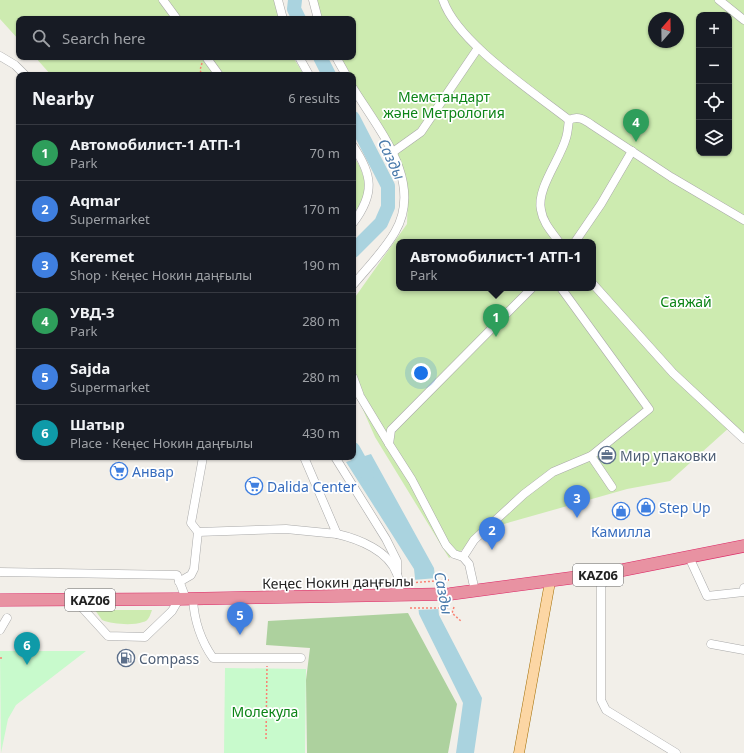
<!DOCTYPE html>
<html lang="en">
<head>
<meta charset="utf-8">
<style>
	body { margin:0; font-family:"Noto Sans",sans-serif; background:#20242c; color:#f1f3f6 }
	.controls { position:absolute; right:12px; top:12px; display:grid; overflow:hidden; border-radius:8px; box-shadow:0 1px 3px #0004 }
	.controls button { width:36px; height:36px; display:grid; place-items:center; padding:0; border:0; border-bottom:1px solid #363941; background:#171b24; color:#f1f3f6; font:20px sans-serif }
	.compass { position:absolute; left:648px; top:12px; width:36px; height:36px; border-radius:50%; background:#171b24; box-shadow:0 1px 3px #0004; rotate:20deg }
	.you { position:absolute; left:421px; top:373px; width:14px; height:14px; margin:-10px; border:3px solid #fff; border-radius:50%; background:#1a73e8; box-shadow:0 0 0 6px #1a73e833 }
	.badge { display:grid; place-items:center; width:26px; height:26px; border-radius:50%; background:#d40000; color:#fff; font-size:13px; font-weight:700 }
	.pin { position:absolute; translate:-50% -33px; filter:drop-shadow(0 1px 2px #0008) }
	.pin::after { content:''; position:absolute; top:21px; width:14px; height:12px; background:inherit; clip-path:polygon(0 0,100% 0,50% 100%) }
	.popup { position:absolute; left:396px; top:239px; width:200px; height:52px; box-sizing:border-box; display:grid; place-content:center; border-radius:8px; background:#171b24; filter:drop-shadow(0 1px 3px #0005); font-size:13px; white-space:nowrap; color:#9ea1a6 }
	.popup b { font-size:15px; color:#f1f3f6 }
	.popup::after { content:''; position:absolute; left:50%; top:100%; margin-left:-8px; border:8px solid transparent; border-top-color:#171b24 }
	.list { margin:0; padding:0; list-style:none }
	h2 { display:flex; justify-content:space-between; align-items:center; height:52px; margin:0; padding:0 16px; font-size:17px }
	h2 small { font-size:13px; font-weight:400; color:#9ea1a6 }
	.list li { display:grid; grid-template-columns:26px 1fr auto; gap:12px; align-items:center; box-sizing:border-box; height:56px; padding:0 16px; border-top:1px solid #363941 }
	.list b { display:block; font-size:15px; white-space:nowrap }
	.list p { margin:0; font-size:13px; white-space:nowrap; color:#9ea1a6 }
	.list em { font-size:13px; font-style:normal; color:#9ea1a6 }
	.icon { flex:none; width:22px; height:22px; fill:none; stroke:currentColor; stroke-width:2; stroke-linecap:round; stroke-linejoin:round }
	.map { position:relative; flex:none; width:744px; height:753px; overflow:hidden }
	.search { position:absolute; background:#171b24; box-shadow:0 1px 3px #0004; left:16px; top:16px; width:340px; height:44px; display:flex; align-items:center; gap:10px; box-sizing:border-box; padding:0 14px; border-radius:8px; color:#9ea1a6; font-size:15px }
	.panel { position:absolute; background:#171b24; box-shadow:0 1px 3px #0004; left:16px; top:72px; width:340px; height:388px; border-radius:8px }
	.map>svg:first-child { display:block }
	.grass { fill:#cdebb0; fill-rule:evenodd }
	.forest { fill:#add19e }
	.park { fill:#c8facc }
	.water { fill:#aad3df }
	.pier { fill:#f2efe9 }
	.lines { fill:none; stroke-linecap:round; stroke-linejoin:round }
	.river { stroke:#aad3df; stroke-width:14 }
	.minor-casing { stroke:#a9a9a9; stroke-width:9 }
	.major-casing { stroke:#a06b00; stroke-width:11 }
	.highway-casing { stroke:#dc2a67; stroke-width:13 }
	.path { stroke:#fa8072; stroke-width:1.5; stroke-dasharray:2 2; stroke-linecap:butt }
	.minor { stroke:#fff; stroke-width:8 }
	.major { stroke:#fcd6a4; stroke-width:10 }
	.highway { stroke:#e892a2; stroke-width:12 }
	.labels { text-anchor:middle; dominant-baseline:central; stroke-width:3.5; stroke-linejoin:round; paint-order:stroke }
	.shield { fill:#fff; stroke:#646464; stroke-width:1 }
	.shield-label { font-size:13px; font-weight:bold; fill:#222 }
	.park-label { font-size:14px; fill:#0c8416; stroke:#fff }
	.service-label { font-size:14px; fill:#4e5e75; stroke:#fff; text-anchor:start }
	.shop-label { font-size:14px; fill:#366cbe; stroke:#fff; text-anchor:start }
	.street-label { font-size:14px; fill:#222; stroke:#fff }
	.water-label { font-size:15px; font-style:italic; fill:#4a7aab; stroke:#fff }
</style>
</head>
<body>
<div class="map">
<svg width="744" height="753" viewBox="0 0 744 753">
	<rect width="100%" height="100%" fill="#f2efe9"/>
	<g class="grass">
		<polygon points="0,0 277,0 281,19 19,19 19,40 0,19"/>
		<path d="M316,0H744V439L731,426L670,481L627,489L504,524L449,558L375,437L353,387V300L407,224L408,195L401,167L353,89V75H344L333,57H353V19H316ZM699,15H729V153H699ZM654,18H678V42H654ZM399,242H593V288H399Z"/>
		<polygon points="35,57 293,57 304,75 51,75"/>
		<polygon points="353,155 360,167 368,189 353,225"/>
		<path d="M95,610H152C150,615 149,621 143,622C132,626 112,624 102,620Z"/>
	</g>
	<polygon class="forest" points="408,613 457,704 448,753 307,753 306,680 310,648 266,645 268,621"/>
	<g class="park">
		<polygon points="0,651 86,651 16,705 8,719 1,753"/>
		<polygon points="225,668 306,669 305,753 224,753"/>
	</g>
	<polygon class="water" points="371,454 434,568 439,615 482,698 474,753 456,753 463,703 419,614 414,569 346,462"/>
	<polygon class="pier" points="437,578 441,609 416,610 413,580"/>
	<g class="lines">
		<g class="river">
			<polyline points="295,0 294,9 299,19"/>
			<polyline points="320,57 329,75"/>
			<polyline points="353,118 388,186 388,207 381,223 353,251"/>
			<polyline points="353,449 367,474"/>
		</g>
		<defs>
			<g id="minor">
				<polyline points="163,0 177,19"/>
				<polyline points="278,0 283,19"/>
				<polyline points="313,0 318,19"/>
				<path d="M443,0C457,42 532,91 569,120"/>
				<polyline points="719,0 744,20"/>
				<polyline points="0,56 15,65 25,75"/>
				<polyline points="206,57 219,75"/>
				<polyline points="299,57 309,75"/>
				<polyline points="336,57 346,75"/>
				<path d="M353,88C379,130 424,182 395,232C384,251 367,268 353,285"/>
				<path d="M569,120C578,115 585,120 592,125L671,177L744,220"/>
				<path d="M353,146C373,175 375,194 353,223"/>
				<polyline points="393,152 421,132 478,48"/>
				<path d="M559,242C552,232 543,223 541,210C536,189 561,158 566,138C568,132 568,126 569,120"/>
				<polyline points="575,242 601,204 632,151"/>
				<polyline points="593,284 673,373 744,439"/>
				<polyline points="353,377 360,396 389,444"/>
				<polyline points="591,456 612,487"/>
				<polyline points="335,457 386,539 397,561 397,573"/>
				<polyline points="198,532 286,529 337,534 304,457"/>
				<path d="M337,534C359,539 389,551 397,574C400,581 399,589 400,596"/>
				<polyline points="463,557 474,540 524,494 553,472 591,456 649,409 561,288"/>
				<polyline points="689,557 707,596 744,592 744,588"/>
				<polyline points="0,572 177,575 186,599"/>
				<polyline points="608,573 601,587 601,700 606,710 676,753"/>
				<polyline points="179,582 191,575 194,569 198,532 191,523 203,457"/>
				<polyline points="475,591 469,564 463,557 454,554 446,545 412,480 389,444 391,430 532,288"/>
				<path d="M193,599C194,619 201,641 213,658H301"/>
				<polyline points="73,600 76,601 108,636 145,637 172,611 179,599"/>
				<polyline points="0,630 7,618"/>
				<polyline points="711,644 744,650"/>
			</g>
			<polyline id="major" points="519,753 550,582"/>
			<polyline id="highway" points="0,600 179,599 450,594 608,573 744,546"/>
		</defs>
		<use href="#minor" class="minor-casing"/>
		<use href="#major" class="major-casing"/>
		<use href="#highway" class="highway-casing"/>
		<g class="path">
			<polyline points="202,63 200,70 202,75"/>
			<polyline points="408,583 449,580"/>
			<polyline points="454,607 452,613 462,622"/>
			<polyline points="410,608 450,608"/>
			<polyline points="0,658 3,658"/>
			<polyline points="266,739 267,666"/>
		</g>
		<use href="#minor" class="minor"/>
		<use href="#major" class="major"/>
		<use href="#highway" class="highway"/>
	</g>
	<defs>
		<symbol id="office-ring" viewBox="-11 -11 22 22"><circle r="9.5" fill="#fff" stroke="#5c6f8a" stroke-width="1.5"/><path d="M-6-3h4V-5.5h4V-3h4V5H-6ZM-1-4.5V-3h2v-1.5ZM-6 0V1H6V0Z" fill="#5c6f8a"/></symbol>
		<symbol id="supermarket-ring" viewBox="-11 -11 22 22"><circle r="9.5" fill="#fff" stroke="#3f7fe0" stroke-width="1.5"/><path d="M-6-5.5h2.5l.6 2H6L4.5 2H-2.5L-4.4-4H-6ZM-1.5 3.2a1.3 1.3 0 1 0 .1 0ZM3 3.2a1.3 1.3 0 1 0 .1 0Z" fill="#3f7fe0"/></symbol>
		<symbol id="shop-ring" viewBox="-11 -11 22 22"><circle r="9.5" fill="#fff" stroke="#3f7fe0" stroke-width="1.5"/><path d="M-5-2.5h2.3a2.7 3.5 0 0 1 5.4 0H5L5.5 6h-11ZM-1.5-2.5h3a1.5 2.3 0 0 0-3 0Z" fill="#3f7fe0"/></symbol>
		<symbol id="fuel-ring" viewBox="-11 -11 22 22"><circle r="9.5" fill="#fff" stroke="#5c6f8a" stroke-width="1.5"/><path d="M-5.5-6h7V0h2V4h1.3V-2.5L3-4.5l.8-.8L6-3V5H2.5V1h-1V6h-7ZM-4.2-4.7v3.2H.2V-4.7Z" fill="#5c6f8a"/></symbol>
	</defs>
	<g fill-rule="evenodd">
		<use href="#office-ring" x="597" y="445" width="20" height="20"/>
		<use href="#supermarket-ring" x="109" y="461" width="20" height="20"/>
		<use href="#supermarket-ring" x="244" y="476" width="20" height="20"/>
		<use href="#shop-ring" x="636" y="497" width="20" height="20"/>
		<use href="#shop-ring" x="611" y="501" width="20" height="20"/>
		<use href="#fuel-ring" x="116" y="648" width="20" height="20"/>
	</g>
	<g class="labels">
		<g class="shield">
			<rect x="573" y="564" width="50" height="22" rx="3"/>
			<rect x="65" y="589" width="50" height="22" rx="3"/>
		</g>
		<g class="shield-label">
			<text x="598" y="575">KАZ06</text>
			<text x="90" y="600">KАZ06</text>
		</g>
		<g class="park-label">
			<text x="444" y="96">Мемстандарт<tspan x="444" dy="16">және Метрология</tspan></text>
			<text x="686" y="301">Саяжай</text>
			<text x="265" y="711">Молекула</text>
		</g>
		<g class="service-label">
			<text x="620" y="455">Мир упаковки</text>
			<text x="139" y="658">Compass</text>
		</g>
		<g class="shop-label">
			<text x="132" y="471">Анвар</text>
			<text x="267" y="486">Dalida Center</text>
			<text x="659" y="507">Step Up</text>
			<text x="621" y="531" text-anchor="middle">Камилла</text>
		</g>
		<g class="street-label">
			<text transform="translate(338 582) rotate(-1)">Кеңес Нокин даңғылы</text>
		</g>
		<g class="water-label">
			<text transform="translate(392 159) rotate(65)">Сазды</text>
			<text transform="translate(444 593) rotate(79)">Сазды</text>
		</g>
	</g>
</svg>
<div class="controls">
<button>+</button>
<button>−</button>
<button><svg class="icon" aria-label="locate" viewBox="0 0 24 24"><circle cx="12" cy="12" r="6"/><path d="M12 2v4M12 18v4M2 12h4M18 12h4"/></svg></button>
<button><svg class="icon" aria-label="layers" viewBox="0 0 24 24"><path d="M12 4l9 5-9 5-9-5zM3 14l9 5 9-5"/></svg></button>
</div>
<svg class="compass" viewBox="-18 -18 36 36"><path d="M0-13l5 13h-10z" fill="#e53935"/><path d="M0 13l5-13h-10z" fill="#9ea1a6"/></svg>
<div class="you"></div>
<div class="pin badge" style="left:496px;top:337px;background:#2e9e5b">1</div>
<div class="popup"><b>Автомобилист-1 АТП-1</b>Park</div>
<div class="pin badge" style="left:492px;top:550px;background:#3f7fe0">2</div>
<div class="pin badge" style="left:577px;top:518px;background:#3f7fe0">3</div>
<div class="pin badge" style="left:636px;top:142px;background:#2e9e5b">4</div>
<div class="pin badge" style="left:240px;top:635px;background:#3f7fe0">5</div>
<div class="pin badge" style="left:27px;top:665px;background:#0f9aa8">6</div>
<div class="search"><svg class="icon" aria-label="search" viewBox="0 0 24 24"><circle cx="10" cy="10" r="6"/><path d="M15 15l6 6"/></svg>Search here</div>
<section class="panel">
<h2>Nearby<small>6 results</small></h2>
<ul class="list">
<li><span class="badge" style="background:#2e9e5b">1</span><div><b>Автомобилист-1 АТП-1</b><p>Park</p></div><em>70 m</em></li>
<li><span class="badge" style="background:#3f7fe0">2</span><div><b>Aqmar</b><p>Supermarket</p></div><em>170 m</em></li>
<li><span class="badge" style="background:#3f7fe0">3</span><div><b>Keremet</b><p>Shop · Кеңес Нокин даңғылы</p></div><em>190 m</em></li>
<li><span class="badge" style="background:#2e9e5b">4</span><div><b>УВД-3</b><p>Park</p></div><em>280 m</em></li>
<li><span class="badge" style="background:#3f7fe0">5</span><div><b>Sajda</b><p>Supermarket</p></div><em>280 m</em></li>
<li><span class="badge" style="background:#0f9aa8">6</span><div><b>Шатыр</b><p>Place · Кеңес Нокин даңғылы</p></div><em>430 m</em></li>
</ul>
</section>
</div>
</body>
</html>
